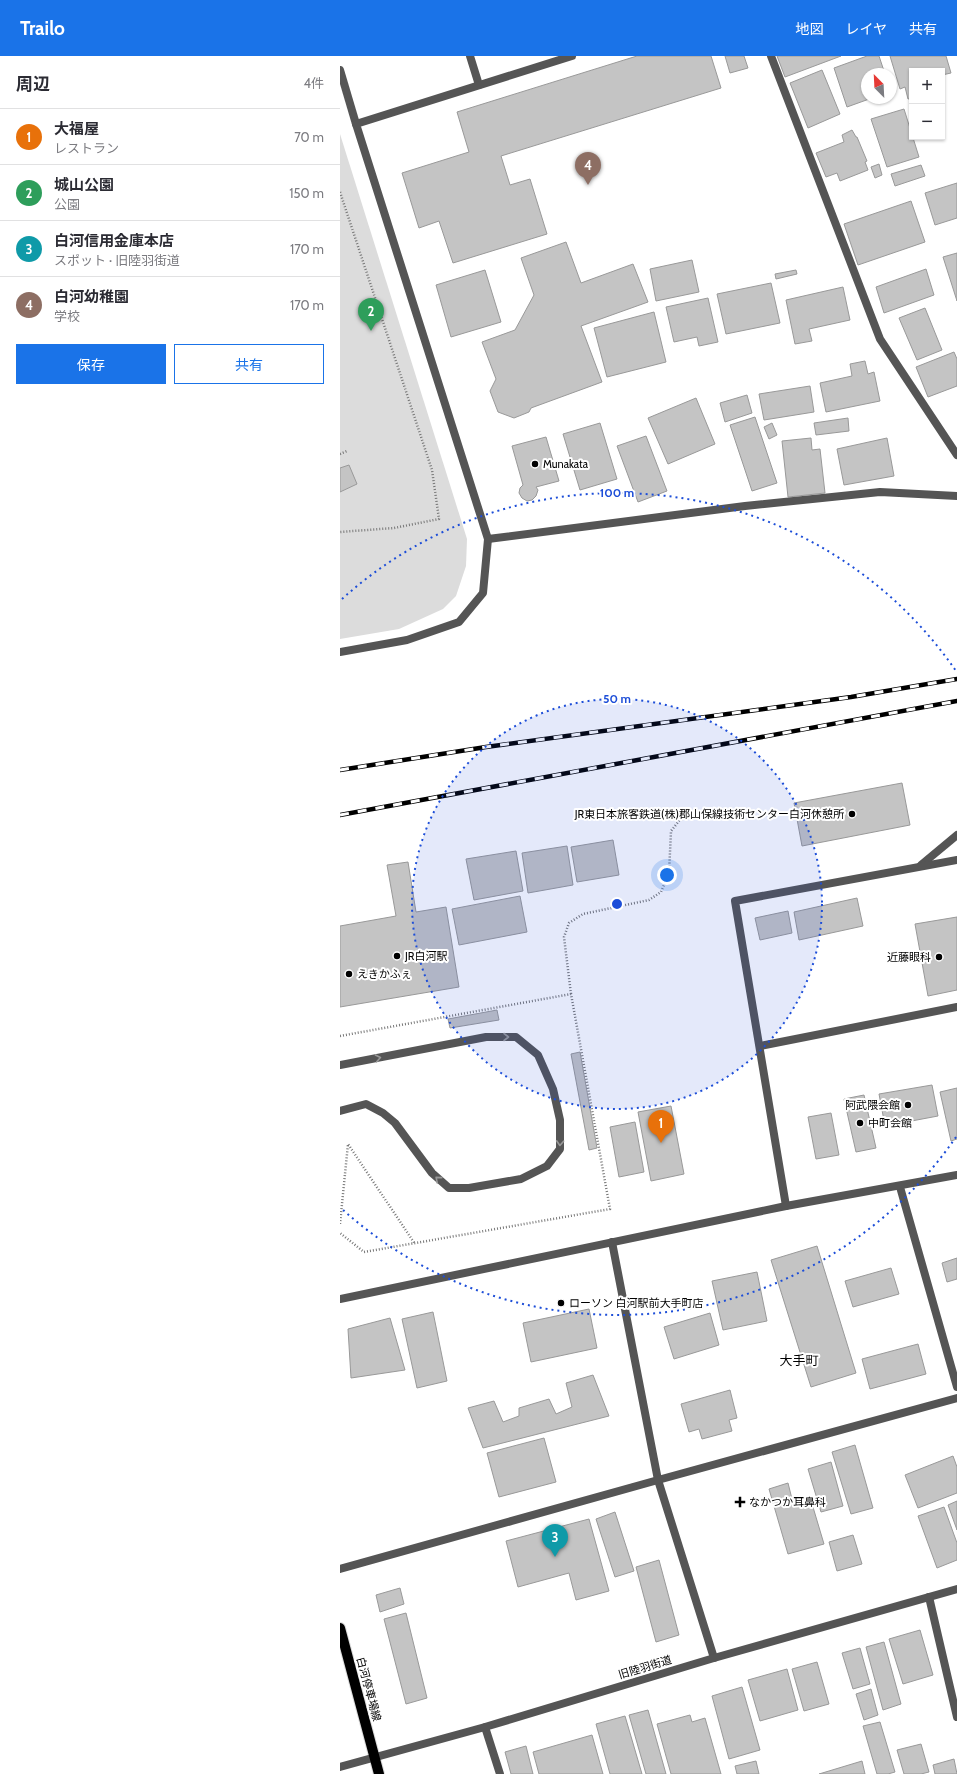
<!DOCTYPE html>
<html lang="ja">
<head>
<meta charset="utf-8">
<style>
	body { margin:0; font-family:Cabin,"Noto Sans JP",sans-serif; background:#f2f2f3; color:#2b2b33 }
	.controls { position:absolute; right:12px; top:12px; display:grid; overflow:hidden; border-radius:0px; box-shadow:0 1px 3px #0004 }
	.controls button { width:36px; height:36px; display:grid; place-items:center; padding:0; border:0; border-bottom:1px solid #e1e1e2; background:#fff; color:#2b2b33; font:20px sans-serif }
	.compass { position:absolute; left:521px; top:12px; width:36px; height:36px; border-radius:50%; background:#fff; box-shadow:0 1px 3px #0004; rotate:336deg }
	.you { position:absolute; left:327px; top:819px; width:14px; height:14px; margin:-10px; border:3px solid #fff; border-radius:50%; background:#1a73e8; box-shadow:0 0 0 6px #1a73e833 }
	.badge { display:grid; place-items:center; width:26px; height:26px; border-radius:50%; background:#1a73e8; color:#fff; font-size:13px; font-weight:700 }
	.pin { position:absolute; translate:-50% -33px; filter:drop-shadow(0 1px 2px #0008) }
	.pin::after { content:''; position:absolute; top:21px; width:14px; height:12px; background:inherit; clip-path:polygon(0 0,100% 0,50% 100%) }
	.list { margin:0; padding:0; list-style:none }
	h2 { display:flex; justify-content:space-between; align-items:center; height:52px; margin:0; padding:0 16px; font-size:17px }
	h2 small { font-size:13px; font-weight:400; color:#7c7c81 }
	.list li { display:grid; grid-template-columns:26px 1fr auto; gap:12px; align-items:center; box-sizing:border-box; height:56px; padding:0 16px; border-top:1px solid #e1e1e2 }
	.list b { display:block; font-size:15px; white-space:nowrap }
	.list p { margin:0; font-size:13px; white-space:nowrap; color:#7c7c81 }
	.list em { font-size:13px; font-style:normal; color:#7c7c81 }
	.actions { display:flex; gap:8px; padding:12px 16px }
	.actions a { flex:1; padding:9px 0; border:1px solid #1a73e8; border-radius:0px; text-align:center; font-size:14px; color:#1a73e8 }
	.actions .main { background:#1a73e8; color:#fff }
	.map { position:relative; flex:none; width:617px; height:1718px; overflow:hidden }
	header { display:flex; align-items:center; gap:24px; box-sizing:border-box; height:56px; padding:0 20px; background:#1a73e8; color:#fff }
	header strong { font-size:19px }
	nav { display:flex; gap:22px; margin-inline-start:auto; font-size:14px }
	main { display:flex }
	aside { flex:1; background:#fff }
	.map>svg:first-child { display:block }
	.green { fill:#dcdcdc }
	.building { fill:#c4c4c4; stroke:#999 }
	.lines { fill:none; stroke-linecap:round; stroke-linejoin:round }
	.primary-casing { stroke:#dbdbdb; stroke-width:12 }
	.path { stroke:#777; stroke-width:2.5; stroke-dasharray:1 2; stroke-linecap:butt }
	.service { stroke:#555; stroke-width:8 }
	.minor { stroke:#555; stroke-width:8 }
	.tertiary { stroke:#555; stroke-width:8 }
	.primary { stroke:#000; stroke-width:10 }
	.rail-casing { stroke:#000; stroke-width:4.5 }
	.rail { stroke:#fff; stroke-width:3; stroke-dasharray:9; stroke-linecap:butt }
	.oneway { stroke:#999 }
	.ring { fill:none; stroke:#1d4ed8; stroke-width:2; stroke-dasharray:2 4 }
	.poi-dot { fill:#000; stroke:#fff; stroke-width:1.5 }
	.labels { text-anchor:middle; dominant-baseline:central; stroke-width:4; stroke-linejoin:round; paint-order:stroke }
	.poi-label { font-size:11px; fill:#000; stroke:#fff; text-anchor:start }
	.street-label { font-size:11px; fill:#000; stroke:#fff }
	.quarter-label { font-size:13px; fill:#000; stroke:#fff }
	.centre { fill:#1d4ed8; stroke:#fff; stroke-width:2 }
	.ring-label { font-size:12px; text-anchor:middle; font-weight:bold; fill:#1d4ed8; stroke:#fff; stroke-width:4; stroke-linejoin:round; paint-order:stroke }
</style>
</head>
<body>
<header>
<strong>Trailo</strong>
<nav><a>地図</a><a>レイヤ</a><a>共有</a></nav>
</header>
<main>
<aside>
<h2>周辺<small>4件</small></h2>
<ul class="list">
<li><span class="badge" style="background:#e8710a">1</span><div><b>大福屋</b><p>レストラン</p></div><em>70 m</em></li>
<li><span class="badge" style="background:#2e9e5b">2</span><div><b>城山公園</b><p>公園</p></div><em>150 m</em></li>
<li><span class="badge" style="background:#0f9aa8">3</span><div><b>白河信用金庫本店</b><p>スポット · 旧陸羽街道</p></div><em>170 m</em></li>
<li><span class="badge" style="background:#8d6e63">4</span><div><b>白河幼稚園</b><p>学校</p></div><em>170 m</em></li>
</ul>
<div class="actions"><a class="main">保存</a><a>共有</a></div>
</aside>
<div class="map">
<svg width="617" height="1718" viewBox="0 0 617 1718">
	<rect width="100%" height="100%" fill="#fff"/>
	<polygon class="green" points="0,78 127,483 126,510 116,540 103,553 59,573 0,583"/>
	<g class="building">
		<polygon points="297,0 371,0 381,32 161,100 170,129 190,123 207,178 113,207 99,165 79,172 62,117 129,96 117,56"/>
		<polygon points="385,0 404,0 408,12 390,17"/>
		<polygon points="437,0 501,0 445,21"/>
		<polygon points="527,0 539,0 545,18 527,18 527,42 532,42 507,51 494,12"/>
		<polygon points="550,0 606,0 611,17 602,19 602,15 572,15 572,42 568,43 565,31 560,33"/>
		<polygon points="482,14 500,58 468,72 450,27"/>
		<polygon points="564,53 579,101 547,111 531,63"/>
		<polygon points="512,74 516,81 517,81 527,105 525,106 528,114 500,125 497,117 486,121 476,97 504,86 502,79"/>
		<polygon points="539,108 542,119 535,122 531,111"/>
		<polygon points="581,109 585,120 555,130 551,118"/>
		<polygon points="617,127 617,162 595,169 585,137"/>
		<polygon points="571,145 585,186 518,209 504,168"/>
		<polygon points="226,186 241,227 293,208 308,246 241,270 262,326 191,352 189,356 174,362 158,356 150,335 156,323 142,286 175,274 194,239 181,202"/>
		<polygon points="617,197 617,245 603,201"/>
		<polygon points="352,204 359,236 316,245 310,213"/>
		<polygon points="586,213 594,239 544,257 536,231"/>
		<polygon points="145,214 161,266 111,281 96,229"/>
		<polygon points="456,214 457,218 436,223 435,218"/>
		<polygon points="431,227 440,267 386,278 377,238"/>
		<polygon points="503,231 510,264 469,273 472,285 455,288 446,244"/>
		<polygon points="368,242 378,286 359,290 357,281 334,286 326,251"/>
		<polygon points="585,252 602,294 577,304 559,262"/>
		<polygon points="314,256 326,306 267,321 254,272"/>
		<polygon points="614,296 617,303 617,330 588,341 576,311"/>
		<polygon points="525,305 528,318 534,316 540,345 486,356 480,327 512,320 510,308"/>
		<polygon points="470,330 474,356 424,364 419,338"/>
		<polygon points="407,339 412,357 385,366 380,347"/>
		<polygon points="356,342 375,388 328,408 308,362"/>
		<polygon points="415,361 437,427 412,435 390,369"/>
		<polygon points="508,362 509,375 476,379 474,367"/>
		<polygon points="260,367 277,423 240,434 223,378"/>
		<polygon points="432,367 437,379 429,383 424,371"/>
		<polygon points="306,380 327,435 298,446 277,390"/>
		<polygon points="206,381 219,425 196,431 198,434 196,440 192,444 187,445 182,442 179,437 180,432 183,429 172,390"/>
		<polygon points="471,382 472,394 480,393 485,437 448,441 442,385"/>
		<polygon points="547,382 554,420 504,429 497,393"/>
		<polygon points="9,409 17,428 0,436 0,412"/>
		<polygon points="562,727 570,769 462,790 454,747"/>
		<polygon points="273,784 279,819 237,826 231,791"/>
		<polygon points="227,790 233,829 188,837 182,797"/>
		<polygon points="176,795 183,835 134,844 126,803"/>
		<polygon points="68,806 76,856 106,851 119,931 0,951 0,870 56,860 47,809"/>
		<polygon points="180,840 187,876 119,889 112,853"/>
		<polygon points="517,842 523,870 459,884 454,856"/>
		<polygon points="448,855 452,877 420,884 415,862"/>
		<polygon points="617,861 617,934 588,940 575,868"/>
		<polygon points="157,954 159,964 110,972 108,963"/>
		<polygon points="240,996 257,1092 249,1094 231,998"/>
		<polygon points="592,1029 598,1060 545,1070 539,1038"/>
		<polygon points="617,1032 617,1083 611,1085 600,1036"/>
		<polygon points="524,1039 536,1092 516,1096 504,1043"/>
		<polygon points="331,1050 344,1118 311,1125 298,1056"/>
		<polygon points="491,1057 499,1099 476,1103 468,1061"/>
		<polygon points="295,1066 304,1116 279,1121 270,1071"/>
		<polygon points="477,1190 516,1317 471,1331 431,1204"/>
		<polygon points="617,1202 617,1223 607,1226 602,1207"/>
		<polygon points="551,1212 559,1238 513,1251 505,1225"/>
		<polygon points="417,1216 427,1265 383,1274 372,1225"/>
		<polygon points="249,1253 257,1292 191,1306 183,1267"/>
		<polygon points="93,1256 107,1325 77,1332 62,1263"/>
		<polygon points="370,1257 379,1289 334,1303 324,1271"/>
		<polygon points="50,1262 65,1314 11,1322 8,1273"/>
		<polygon points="578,1288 586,1318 530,1333 522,1303"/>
		<polygon points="253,1319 269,1360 143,1392 128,1352 154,1345 163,1366 179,1360 179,1352 209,1343 216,1358 232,1351 226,1327"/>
		<polygon points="390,1334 397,1362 389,1364 392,1375 362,1383 359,1373 349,1376 341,1348"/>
		<polygon points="204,1382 216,1426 159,1441 147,1397"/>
		<polygon points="515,1389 533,1452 511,1458 492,1396"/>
		<polygon points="613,1400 617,1411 617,1437 578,1452 565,1419"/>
		<polygon points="491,1406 503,1450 481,1456 468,1413"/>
		<polygon points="448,1427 453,1447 470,1441 484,1488 448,1498 429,1433"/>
		<polygon points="617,1445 617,1474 608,1449"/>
		<polygon points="604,1451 617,1487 617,1504 597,1512 578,1460"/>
		<polygon points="275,1456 294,1515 275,1521 256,1463"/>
		<polygon points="249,1463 269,1535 236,1544 229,1517 178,1531 166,1485"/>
		<polygon points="513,1479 522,1508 497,1515 489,1486"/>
		<polygon points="319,1504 339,1579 316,1586 296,1511"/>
		<polygon points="60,1532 64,1548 40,1556 36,1539"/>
		<polygon points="66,1557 87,1642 66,1648 44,1563"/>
		<polygon points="580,1574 593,1619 563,1628 549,1583"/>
		<polygon points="544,1586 561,1648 543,1654 526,1591"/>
		<polygon points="520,1592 530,1628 513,1633 502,1597"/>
		<polygon points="477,1606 489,1648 464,1655 452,1613"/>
		<polygon points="447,1613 458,1654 420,1665 408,1624"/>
		<polygon points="402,1631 420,1694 389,1703 372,1640"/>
		<polygon points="531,1633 538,1659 524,1664 516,1638"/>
		<polygon points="308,1654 326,1718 306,1718 289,1659"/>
		<polygon points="350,1659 352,1666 365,1662 381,1718 331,1718 317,1668"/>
		<polygon points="285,1660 302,1718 270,1718 256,1668"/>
		<polygon points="540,1666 555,1716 548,1718 537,1718 523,1670"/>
		<polygon points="252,1679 263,1718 199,1718 193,1696"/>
		<polygon points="581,1688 589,1716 581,1718 564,1718 557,1694"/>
		<polygon points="186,1690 193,1718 171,1718 165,1696"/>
		<polygon points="614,1703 617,1718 595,1718 593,1709"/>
		<polygon points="416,1705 419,1718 397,1718 395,1710"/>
		<polygon points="522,1705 525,1718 479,1718"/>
	</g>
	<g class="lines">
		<defs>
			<polyline id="primary" points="0,1572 39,1718"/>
		</defs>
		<use href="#primary" class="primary-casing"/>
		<g class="path">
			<polyline points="0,136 92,414 99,463 54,472 0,476"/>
			<polyline points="0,398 7,395"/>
			<polyline points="231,938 224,881 229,867 243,858 309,844 321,836 329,817 331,775 339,765 349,759 374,755 376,751"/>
			<polyline points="0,980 231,938 270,1153 24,1196 0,1177"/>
			<polyline points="0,1168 8,1088 75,1188"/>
		</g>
		<g class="service">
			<polyline points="0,14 16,68"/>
			<polyline points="0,1009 146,981 176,981 198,999 213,1033 220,1064 220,1093 207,1110 181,1123 129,1132 109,1132 92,1117 55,1067 43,1057 26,1048 0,1055"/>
		</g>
		<g class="minor">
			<polyline points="130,0 139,29"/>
			<polyline points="431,0 540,283 617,399"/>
			<polyline points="148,483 405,450 540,436 617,440"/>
			<polyline points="581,809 617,779"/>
			<polyline points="420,990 617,951"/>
			<polyline points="560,1131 617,1331"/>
			<polyline points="446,1150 395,845 617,804"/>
			<polyline points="272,1186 318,1424 374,1602"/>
			<polyline points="0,1513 318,1424 617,1342"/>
			<polyline points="589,1541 617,1661"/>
			<polyline points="145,1671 160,1718"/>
		</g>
		<g class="tertiary">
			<polyline points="0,596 67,584 119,566 143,537 148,483 16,68 232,0"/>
			<polyline points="0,1243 446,1150 617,1119"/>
			<polyline points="0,1711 145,1671 374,1602 617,1533"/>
		</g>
		<use href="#primary" class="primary"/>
		<defs>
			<g id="rail">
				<polyline points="0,714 146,691 511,641 617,623"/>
				<polyline points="0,759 617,645"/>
			</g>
		</defs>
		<use href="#rail" class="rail-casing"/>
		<use href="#rail" class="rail"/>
	</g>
	<defs><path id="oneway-chevron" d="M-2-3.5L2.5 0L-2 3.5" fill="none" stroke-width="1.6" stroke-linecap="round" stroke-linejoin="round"/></defs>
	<g class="oneway">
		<use href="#oneway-chevron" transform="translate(166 981)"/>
		<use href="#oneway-chevron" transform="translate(38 1002) rotate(-11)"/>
		<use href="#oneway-chevron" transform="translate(220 1087) rotate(93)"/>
		<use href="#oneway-chevron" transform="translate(98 1123) rotate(-139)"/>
	</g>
	<circle cx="277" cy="848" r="205" fill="#1d4ed8" fill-opacity=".12"/>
	<g class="ring">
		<circle cx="277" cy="848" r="205"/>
		<path d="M616 1081A411 411 0 0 1 2 1153M2 543A411 411 0 0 1 616 615"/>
	</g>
	<g class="poi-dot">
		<circle cx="195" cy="408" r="4"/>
		<circle cx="512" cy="758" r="4"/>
		<circle cx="57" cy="900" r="4"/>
		<circle cx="599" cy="901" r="4"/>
		<circle cx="9" cy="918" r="4"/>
		<circle cx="568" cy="1049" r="4"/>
		<circle cx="520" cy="1067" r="4"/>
		<circle cx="221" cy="1247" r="4"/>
		<path d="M398 1440h4v4h4v4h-4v4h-4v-4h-4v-4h4z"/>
	</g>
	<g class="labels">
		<g class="poi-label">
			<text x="203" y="408">Munakata</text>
			<text x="504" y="758" text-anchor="end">JR東日本旅客鉄道(株)郡山保線技術センター白河休憩所</text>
			<text x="65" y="900">JR白河駅</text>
			<text x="591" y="901" text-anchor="end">近藤眼科</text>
			<text x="17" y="918">えきかふぇ</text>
			<text x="560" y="1049" text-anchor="end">阿武隈会館</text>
			<text x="528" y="1067">中町会館</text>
			<text x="229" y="1247">ローソン 白河駅前大手町店</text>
			<text x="409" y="1446">なかつか耳鼻科</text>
		</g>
		<g class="street-label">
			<text transform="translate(305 1611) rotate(-17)">旧陸羽街道</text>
			<text transform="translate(29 1633) rotate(75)">白河停車場線</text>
		</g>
		<g class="quarter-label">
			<text x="459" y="1304">大手町</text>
		</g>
	</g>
	<circle cx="277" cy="848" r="6" class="centre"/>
	<g class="ring-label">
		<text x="277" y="441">100 m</text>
		<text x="277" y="647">50 m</text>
	</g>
</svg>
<div class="controls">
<button>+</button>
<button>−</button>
</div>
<svg class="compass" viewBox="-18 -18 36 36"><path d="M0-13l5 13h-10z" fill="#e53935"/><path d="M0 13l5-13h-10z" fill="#7c7c81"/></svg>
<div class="you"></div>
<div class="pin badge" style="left:321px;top:1087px;background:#e8710a">1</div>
<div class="pin badge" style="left:31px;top:275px;background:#2e9e5b">2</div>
<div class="pin badge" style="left:215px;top:1501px;background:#0f9aa8">3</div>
<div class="pin badge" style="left:248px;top:129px;background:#8d6e63">4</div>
</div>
</main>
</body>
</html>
